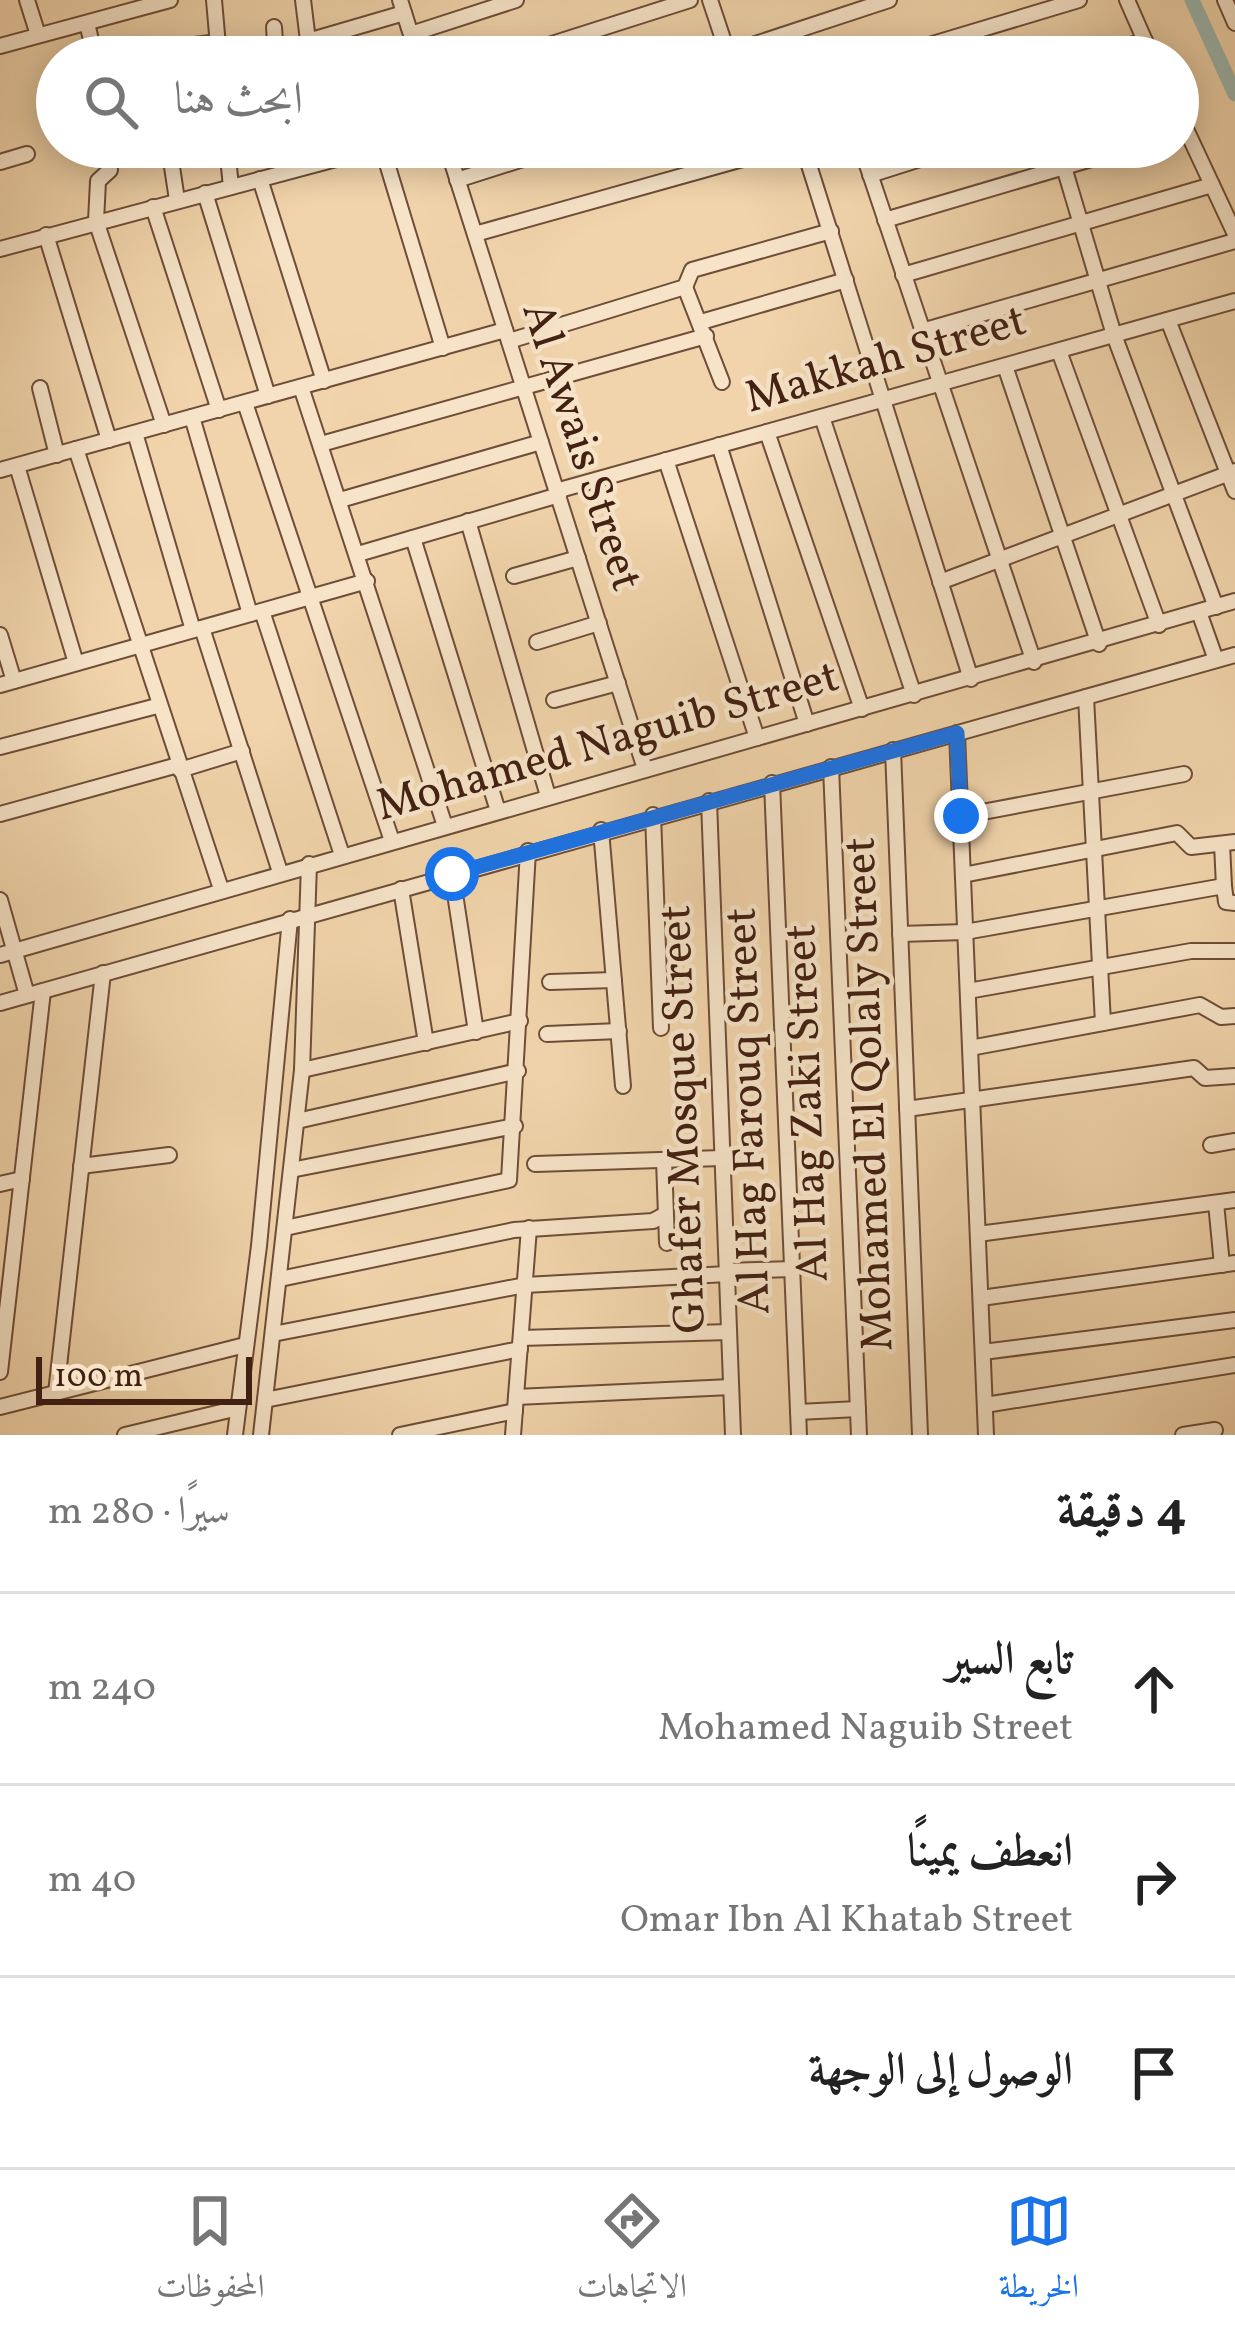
<!DOCTYPE html>
<html lang="ar">
<head>
<meta charset="utf-8">
<style>
	body { margin:0; font-family:Vollkorn,Amiri,serif; background:#f6f6f6; color:#222; direction:rtl }
	.scale { position:absolute; left:36px; bottom:30px; width:216px; box-sizing:border-box; padding-left:12px; border:6px solid #432112; border-top:0; font-size:33px; line-height:42px; white-space:nowrap; color:#432112; -webkit-text-stroke:9px #f6e3c8; paint-order:stroke }
	.stop { position:absolute; width:36px; height:36px; margin:-27px; border:9px solid #1a73e8; border-radius:50%; background:#fff }
	.stop.end { background:#1a73e8; border-color:#fff; box-shadow:0 3px 12px #0008 }
	.list { margin:0; padding:0; list-style:none }
	h2 { display:flex; justify-content:space-between; align-items:center; height:156px; margin:0; padding:0 48px; font-size:51px }
	h2 small { font-size:39px; font-weight:400; color:#767676 }
	.list li { display:grid; grid-template-columns:78px 1fr auto; gap:36px; align-items:center; box-sizing:border-box; height:192px; padding:0 48px; border-top:3px solid #e0e0e0 }
	.list b { display:block; font-size:45px; white-space:nowrap }
	.list p { margin:0; font-size:39px; white-space:nowrap; color:#767676 }
	.list em { font-size:39px; font-style:normal; color:#767676 }
	.icon { flex:none; width:66px; height:66px; fill:none; stroke:currentColor; stroke-width:2; stroke-linecap:round; stroke-linejoin:round }
	.map { position:relative; flex:none; width:1235px; height:1435px; overflow:hidden; direction:ltr }
	.search { position:absolute; background:#fff; box-shadow:0 6px 30px #0003; left:36px; right:36px; top:36px; height:132px; display:flex; align-items:center; gap:30px; box-sizing:border-box; padding:0 42px; border-radius:66px; color:#767676; font-size:45px }
	.sheet { height:732px; background:#fff }
	nav { display:flex; justify-content:space-around; align-items:center; box-sizing:border-box; height:168px; border-top:3px solid #e0e0e0; background:#fff; font-size:33px; color:#767676 }
	nav a { display:grid; justify-items:center; gap:6px }
	nav .on { color:#1a73e8 }
	.map>svg:first-child { display:block }
	.lines { fill:none; stroke-linecap:round; stroke-linejoin:round }
	.canal { stroke:#9cb7b0; stroke-width:15 }
	.minor-casing { stroke:#6e4e38; stroke-width:18 }
	.minor { stroke:#f6e3c8; stroke-width:14 }
	.route { stroke:#1a73e8; stroke-width:15 }
	.labels { text-anchor:middle; dominant-baseline:central; stroke-width:9; stroke-linejoin:round; paint-order:stroke }
	.street-label { font-size:45px; fill:#432112; stroke:#f6e3c8 }
</style>
</head>
<body>
<div class="map">
<svg width="1235" height="1435" viewBox="0 0 1235 1435">
	<rect width="100%" height="100%" fill="#f1d4ab"/>
	<filter id="stains"><feTurbulence type="fractalNoise" baseFrequency=".00167" numOctaves="4"/><feColorMatrix values="0 0 0 0 .2 0 0 0 0 .09 0 0 0 0 .02 0 0 0 .5 -.17"/></filter>
	<radialGradient id="worn" r=".72"><stop offset=".6" stop-color="#630" stop-opacity="0"/><stop offset="1" stop-color="#630" stop-opacity=".3"/></radialGradient>
	<g class="lines">
		<polyline class="canal" points="1192,0 1235,94"/>
		<defs>
			<g id="minor">
				<polyline points="27,0 38,35"/>
				<polyline points="214,0 219,57"/>
				<polyline points="303,0 310,57"/>
				<polyline points="400,0 418,57"/>
				<polyline points="710,0 729,57"/>
				<polyline points="1127,0 1152,57"/>
				<polyline points="1225,0 1235,23"/>
				<polyline points="87,23 95,57"/>
				<polyline points="274,27 276,57"/>
				<polyline points="411,34 516,0"/>
				<polyline points="308,41 404,13"/>
				<polyline points="0,46 170,0"/>
				<polyline points="728,53 889,0"/>
				<polyline points="160,57 163,49 218,42"/>
				<polyline points="511,57 690,0"/>
				<polyline points="684,57 725,44"/>
				<polyline points="889,57 1079,0"/>
				<polyline points="1089,57 1145,41"/>
				<polyline points="1178,112 1235,234"/>
				<polyline points="108,147 110,170 98,181 96,221 164,425"/>
				<polyline points="169,147 177,200"/>
				<polyline points="227,147 231,187"/>
				<polyline points="382,147 443,348"/>
				<polyline points="447,147 645,769"/>
				<polyline points="775,147 803,155 809,165 971,679"/>
				<polyline points="861,147 1034,662"/>
				<polyline points="1058,147 1114,335 1216,607"/>
				<polyline points="0,162 27,154"/>
				<polyline points="870,175 958,147"/>
				<polyline points="260,179 324,381"/>
				<polyline points="457,180 561,147"/>
				<polyline points="205,193 268,396"/>
				<polyline points="153,207 219,410"/>
				<polyline points="885,220 1132,147"/>
				<polyline points="475,234 782,148"/>
				<polyline points="46,235 109,440"/>
				<polyline points="0,249 381,147"/>
				<polyline points="903,275 1212,185"/>
				<polyline points="685,287 722,382"/>
				<polyline points="1168,320 1235,491"/>
				<polyline points="701,322 846,280"/>
				<polyline points="922,331 1235,241"/>
				<polyline points="509,341 685,287 692,270 831,231"/>
				<polyline points="1059,351 1159,625"/>
				<polyline points="1005,366 1099,644"/>
				<polyline points="301,387 445,826"/>
				<polyline points="40,388 57,455"/>
				<polyline points="245,403 392,841"/>
				<polyline points="192,417 250,614"/>
				<polyline points="822,417 914,695"/>
				<polyline points="767,432 862,709"/>
				<polyline points="135,433 193,630"/>
				<polyline points="321,444 706,336"/>
				<polyline points="719,445 807,724"/>
				<polyline points="76,449 221,889"/>
				<polyline points="666,460 757,738"/>
				<polyline points="17,466 76,663"/>
				<polyline points="0,470 505,330"/>
				<polyline points="556,491 1235,301"/>
				<polyline points="340,500 541,442"/>
				<polyline points="468,521 548,796"/>
				<polyline points="413,538 498,811"/>
				<polyline points="358,554 559,495"/>
				<polyline points="514,576 578,558"/>
				<polyline points="940,582 1235,471"/>
				<polyline points="262,611 342,855"/>
				<polyline points="1199,612 1216,660"/>
				<polyline points="202,628 280,872"/>
				<polyline points="0,635 14,681"/>
				<polyline points="537,642 599,623"/>
				<polyline points="0,685 367,581"/>
				<polyline points="1086,697 1103,1023"/>
				<polyline points="554,700 618,683"/>
				<polyline points="957,733 986,1435"/>
				<polyline points="0,747 157,706"/>
				<polyline points="893,750 920,1435"/>
				<polyline points="831,767 859,1435"/>
				<polyline points="180,770 242,751"/>
				<polyline points="772,783 799,1435"/>
				<polyline points="709,801 733,1435"/>
				<polyline points="0,814 178,765"/>
				<polyline points="653,815 661,1028"/>
				<polyline points="961,816 1184,774"/>
				<polyline points="601,830 623,1086"/>
				<polyline points="1222,844 1224,886"/>
				<polyline points="452,874 476,1032"/>
				<polyline points="963,875 1177,833 1191,847 1235,842"/>
				<polyline points="401,889 426,1043"/>
				<polyline points="0,900 27,995"/>
				<polyline points="900,934 965,932 1224,886 1226,902 1235,903"/>
				<polyline points="0,955 1235,601"/>
				<polyline points="550,982 614,980"/>
				<polyline points="968,991 1191,951 1235,951"/>
				<polyline points="0,1003 1235,655"/>
				<polyline points="547,1034 619,1031"/>
				<polyline points="970,1048 1200,1005 1221,1017 1235,1016"/>
				<polyline points="302,1070 520,1021"/>
				<polyline points="907,1109 1194,1068 1205,1078 1235,1076"/>
				<polyline points="297,1121 518,1071"/>
				<polyline points="1211,1145 1235,1141"/>
				<polyline points="664,1160 667,1243"/>
				<polyline points="535,1164 722,1158"/>
				<polyline points="81,1166 169,1155"/>
				<polyline points="291,1170 515,1126"/>
				<polyline points="0,1184 22,1179"/>
				<polyline points="1216,1203 1222,1265"/>
				<polyline points="285,1228 509,1180 528,851"/>
				<polyline points="978,1234 1235,1200"/>
				<polyline points="727,1271 792,1269"/>
				<polyline points="280,1279 514,1230 653,1221 664,1215"/>
				<polyline points="981,1298 1235,1263"/>
				<polyline points="273,1334 525,1285 727,1274"/>
				<polyline points="521,1338 729,1332"/>
				<polyline points="983,1352 1235,1320"/>
				<polyline points="0,1372 43,991"/>
				<polyline points="56,1393 103,973"/>
				<polyline points="516,1397 731,1387"/>
				<polyline points="265,1400 520,1349"/>
				<polyline points="985,1405 1235,1365"/>
				<polyline points="0,1407 245,1345"/>
				<polyline points="798,1412 858,1409"/>
				<polyline points="125,1435 238,1408"/>
				<polyline points="235,1435 259,1246 290,919"/>
				<polyline points="261,1435 302,1070 309,864"/>
				<polyline points="400,1435 515,1411"/>
				<polyline points="513,1435 529,1228"/>
				<polyline points="1183,1435 1215,1430"/>
			</g>
		</defs>
		<use href="#minor" class="minor-casing"/>
		<use href="#minor" class="minor"/>
	</g>
	<g class="lines">
		<polyline class="route" points="452,874 957,733 961,816"/>
	</g>
	<g class="labels">
		<g class="street-label">
			<text transform="translate(886 361) rotate(-16)">Makkah Street</text>
			<text transform="translate(580 447) rotate(72)">Al Awais Street</text>
			<text transform="translate(608 743) rotate(-16)">Mohamed Naguib Street</text>
			<text transform="translate(871 1094) rotate(-92)">Mohamed El Qolaly Street</text>
			<text transform="translate(809 1103) rotate(-92)">Al Hag Zaki Street</text>
			<text transform="translate(750 1111) rotate(-92)">Al Hag Farouq Street</text>
			<text transform="translate(685 1119) rotate(-92)">Ghafer Mosque Street</text>
		</g>
	</g>
	<rect width="100%" height="100%" filter="url(#stains)"/>
	<rect width="100%" height="100%" fill="url(#worn)"/>
</svg>
<div class="scale">100 m</div>
<div class="stop" style="left:452px;top:874px"></div>
<div class="stop end" style="left:961px;top:816px"></div>
<div class="search"><svg class="icon" aria-label="search" viewBox="0 0 24 24"><circle cx="10" cy="10" r="6"/><path d="M15 15l6 6"/></svg>ابحث هنا</div>
</div>
<section class="sheet">
<h2>4 دقيقة<small>سيرًا · 280 m</small></h2>
<ul class="list">
<li><svg class="icon" aria-label="ahead" viewBox="0 0 24 24"><path d="M12 20V5M6 11l6-6 6 6"/></svg><div><b>تابع السير</b><p>Mohamed Naguib Street</p></div><em>240 m</em></li>
<li><svg class="icon" aria-label="right" viewBox="0 0 24 24"><path d="M7 20v-9h11M14 6l5 5-5 5"/></svg><div><b>انعطف يمينًا</b><p>Omar Ibn Al Khatab Street</p></div><em>40 m</em></li>
<li><svg class="icon" aria-label="arrive" viewBox="0 0 24 24"><path d="M6 21V4h12l-3 4 3 4H6"/></svg><div><b>الوصول إلى الوجهة</b></div></li>
</ul>
</section>
<nav>
<a class="on"><svg class="icon" aria-label="map" viewBox="0 0 24 24"><path d="M3 6l6-2 6 2 6-2v14l-6 2-6-2-6 2zM9 4v14M15 6v14"/></svg>الخريطة</a>
<a><svg class="icon" aria-label="directions" viewBox="0 0 24 24"><path d="M12 3l9 9-9 9-9-9zM9 14v-3h6M13 9l2 2-2 2"/></svg>الاتجاهات</a>
<a><svg class="icon" aria-label="saved" viewBox="0 0 24 24"><path d="M7 4h10v16l-5-4-5 4z"/></svg>المحفوظات</a>
</nav>
</body>
</html>
